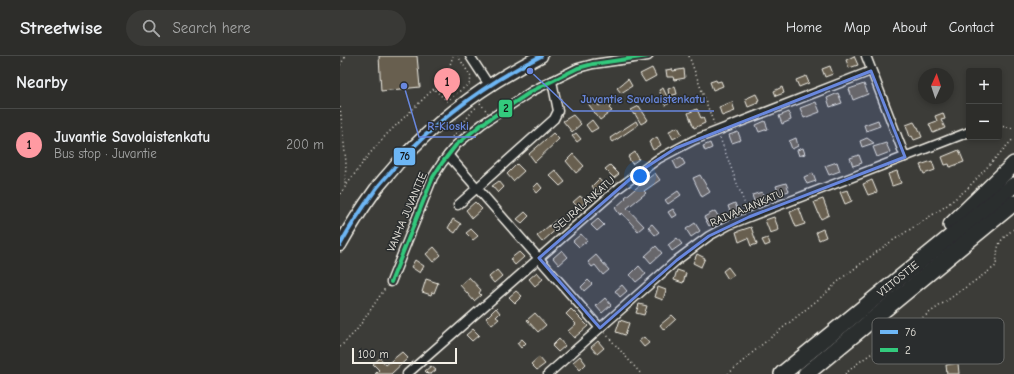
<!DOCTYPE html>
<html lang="en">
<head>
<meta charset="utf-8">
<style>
	body { margin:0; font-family:"Comic Neue",sans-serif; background:#393936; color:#f1f3f6 }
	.controls { position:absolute; right:12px; top:12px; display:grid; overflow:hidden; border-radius:4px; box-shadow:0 2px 6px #0003 }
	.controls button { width:36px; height:36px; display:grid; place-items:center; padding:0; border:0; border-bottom:1px solid #484947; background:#2d2d2a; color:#f1f3f6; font:20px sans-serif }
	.compass { position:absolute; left:578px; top:12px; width:36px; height:36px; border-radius:50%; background:#2d2d2a; box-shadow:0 2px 6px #0003; rotate:3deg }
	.scale { position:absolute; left:12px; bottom:10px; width:105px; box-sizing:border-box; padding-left:4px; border:2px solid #f4f1e8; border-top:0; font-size:11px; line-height:14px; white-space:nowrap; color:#f4f1e8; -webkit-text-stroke:3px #2a2d2e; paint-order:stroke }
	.you { position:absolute; left:300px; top:120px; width:14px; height:14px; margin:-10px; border:3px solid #fff; border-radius:50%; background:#1a73e8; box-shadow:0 0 0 6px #1a73e833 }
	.badge { display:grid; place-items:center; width:26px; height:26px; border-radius:50%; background:#ff9aa2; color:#111; font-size:13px; font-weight:700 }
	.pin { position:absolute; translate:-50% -33px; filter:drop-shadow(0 1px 2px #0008) }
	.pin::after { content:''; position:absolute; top:21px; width:14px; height:12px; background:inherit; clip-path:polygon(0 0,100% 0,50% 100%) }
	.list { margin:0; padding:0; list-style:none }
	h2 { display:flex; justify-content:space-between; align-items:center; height:52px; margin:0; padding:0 16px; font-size:17px }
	h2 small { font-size:13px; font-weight:400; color:#a7a8a8 }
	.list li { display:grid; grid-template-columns:26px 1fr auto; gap:12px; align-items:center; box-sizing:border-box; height:72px; padding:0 16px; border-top:1px solid #484947 }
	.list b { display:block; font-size:15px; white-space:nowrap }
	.list p { margin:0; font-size:13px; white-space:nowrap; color:#a7a8a8 }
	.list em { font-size:13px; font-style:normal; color:#a7a8a8 }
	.icon { flex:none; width:22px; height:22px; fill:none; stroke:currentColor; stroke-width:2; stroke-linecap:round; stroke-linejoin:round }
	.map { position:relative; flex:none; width:674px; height:318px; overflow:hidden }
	header { display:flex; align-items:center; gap:24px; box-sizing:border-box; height:56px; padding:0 20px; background:#2d2d2a; border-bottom:1px solid #484947 }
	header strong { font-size:19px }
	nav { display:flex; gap:22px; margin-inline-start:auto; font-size:14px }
	.search { width:280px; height:36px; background:#393936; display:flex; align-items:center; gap:10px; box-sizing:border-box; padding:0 14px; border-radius:22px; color:#a7a8a8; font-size:15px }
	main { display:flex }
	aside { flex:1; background:#2d2d2a }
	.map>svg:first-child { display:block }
	.building { fill:#675f4f; stroke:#f4f1e8 }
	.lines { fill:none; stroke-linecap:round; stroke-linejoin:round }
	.street-casing { stroke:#f4f1e8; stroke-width:11 }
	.secondary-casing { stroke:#f4f1e8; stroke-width:15 }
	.highway-casing { stroke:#f4f1e8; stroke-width:18 }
	.path { stroke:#f4f1e8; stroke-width:1.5; stroke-dasharray:1 3; stroke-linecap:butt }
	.street { stroke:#2a2d2e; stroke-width:8 }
	.secondary { stroke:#2a2d2e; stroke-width:12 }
	.highway { stroke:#2a2d2e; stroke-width:15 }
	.bus-1-casing { stroke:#2a2d2e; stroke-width:7 }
	.bus-2-casing { stroke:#2a2d2e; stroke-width:7 }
	.bus-1 { stroke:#6db6f5; stroke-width:4 }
	.bus-2 { stroke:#33ca7d; stroke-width:4 }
	.marked { fill:#6887de; fill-opacity:0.2; stroke:#6887de; stroke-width:3; stroke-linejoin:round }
	.labels { text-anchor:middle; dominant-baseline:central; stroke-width:3; stroke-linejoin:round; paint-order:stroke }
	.street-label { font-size:11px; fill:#f4f1e8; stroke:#2a2d2e }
	.key { fill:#2a2d2e; stroke:#676866; stroke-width:1 }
	.key-label { font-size:11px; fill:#f4f1e8 }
	.leader { fill:none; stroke:#6887de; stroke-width:1.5 }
	.callout-dot { fill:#6887de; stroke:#2a2d2e; stroke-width:1.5 }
	.callout-label { font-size:12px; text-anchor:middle; font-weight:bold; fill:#6887de; stroke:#2a2d2e; stroke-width:3; stroke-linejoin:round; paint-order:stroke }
	.line-badge { stroke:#2a2d2e; stroke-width:1.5 }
	.pale-badge-label { font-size:11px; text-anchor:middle; font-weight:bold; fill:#111 }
</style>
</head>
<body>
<header>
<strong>Streetwise</strong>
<div class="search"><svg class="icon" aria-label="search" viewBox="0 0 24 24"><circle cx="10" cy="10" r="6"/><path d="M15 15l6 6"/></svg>Search here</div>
<nav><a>Home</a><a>Map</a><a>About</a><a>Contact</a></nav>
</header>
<main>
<aside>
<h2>Nearby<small></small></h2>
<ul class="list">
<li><span class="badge">1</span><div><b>Juvantie Savolaistenkatu</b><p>Bus stop · Juvantie</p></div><em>200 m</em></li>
</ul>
</aside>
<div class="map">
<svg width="674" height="318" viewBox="0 0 674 318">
	<rect width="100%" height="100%" fill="#3c3c38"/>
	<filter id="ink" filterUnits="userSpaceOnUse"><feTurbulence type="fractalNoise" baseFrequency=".025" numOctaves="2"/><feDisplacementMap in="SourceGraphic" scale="8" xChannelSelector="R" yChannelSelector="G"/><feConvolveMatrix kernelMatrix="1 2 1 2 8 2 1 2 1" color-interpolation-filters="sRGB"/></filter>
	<g filter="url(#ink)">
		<g class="building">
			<polygon points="39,0 77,0 80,31 41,35"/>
			<polygon points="514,0 518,9 509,12 506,4"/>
			<polygon points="490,10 493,18 485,21 482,13"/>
			<polygon points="312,12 316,20 305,26 300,18"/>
			<polygon points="332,13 333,15 344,13 345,22 334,24 333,21 327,21 326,14"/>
			<polygon points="466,20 469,27 459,31 456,24"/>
			<polygon points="288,23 292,30 281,37 277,32"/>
			<polygon points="376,24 377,26 381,25 383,30 373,34 370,26"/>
			<polygon points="524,28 528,38 513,44 509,33"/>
			<polygon points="335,30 337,38 329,40 328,33"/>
			<polygon points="442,31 444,37 436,40 434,35"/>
			<polygon points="323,32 330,47 325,49 319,34"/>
			<polygon points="498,37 502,47 490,51 487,42"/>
			<polygon points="416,38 419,44 417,45 418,47 408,51 405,43"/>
			<polygon points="254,42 259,50 267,45 271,50 269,52 272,55 260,64 247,46"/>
			<polygon points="392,46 395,55 382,60 379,51"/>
			<polygon points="476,46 480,56 464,62 460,52"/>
			<polygon points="299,50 308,64 301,68 295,58 294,59 291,54"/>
			<polygon points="357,53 361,62 363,61 365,67 354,72 348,57"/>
			<polygon points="449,56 451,64 442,68 439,60"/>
			<polygon points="603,57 605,63 601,64 605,72 593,77 589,68 597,65 595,60"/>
			<polygon points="233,59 241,68 232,76 223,65"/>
			<polygon points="252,64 258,72 251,76 246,69"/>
			<polygon points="538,64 540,70 526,75 524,69"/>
			<polygon points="296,65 298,69 273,86 270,82"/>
			<polygon points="425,65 428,73 419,76 416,69"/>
			<polygon points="574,66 577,71 578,71 582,81 574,84 572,80 570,81 566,69"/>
			<polygon points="338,71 342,78 333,83 329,75"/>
			<polygon points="398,76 401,84 392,87 389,79"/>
			<polygon points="213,77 219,83 195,106 189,98"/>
			<polygon points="236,77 241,83 237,86 232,80"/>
			<polygon points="317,81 321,89 313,94 309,86"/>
			<polygon points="456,82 458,90 452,93 449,85"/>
			<polygon points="527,82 534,87 522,91 520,85"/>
			<polygon points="370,87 372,92 365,95 363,90"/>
			<polygon points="546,87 550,96 537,101 533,91"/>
			<polygon points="463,92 465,98 459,100 457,94"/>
			<polygon points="619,94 624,106 610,111 609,108 605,109 602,101"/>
			<polygon points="295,96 299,103 292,108 288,101"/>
			<polygon points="233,98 244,110 236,117 226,105"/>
			<polygon points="519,99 522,107 513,110 510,102"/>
			<polygon points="341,101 345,108 337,113 333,105"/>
			<polygon points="592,105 595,114 584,118 580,109"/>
			<polygon points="497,106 500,115 489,119 485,110"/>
			<polygon points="177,108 184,115 173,125 167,118"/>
			<polygon points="270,109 279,118 274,122 265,113"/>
			<polygon points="215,114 225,126 220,130 209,119"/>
			<polygon points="557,115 561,127 552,130 548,118"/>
			<polygon points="315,117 320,124 304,135 306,137 287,152 304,170 298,175 282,157 280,159 275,152 286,142 285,141"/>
			<polygon points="473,117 476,125 467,128 464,121"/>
			<polygon points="360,119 370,136 362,141 353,122"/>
			<polygon points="259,123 265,130 257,137 252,130"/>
			<polygon points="532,124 537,136 528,139 523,128"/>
			<polygon points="159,125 164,131 158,137 152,130"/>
			<polygon points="198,127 202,132 197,137 193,132"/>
			<polygon points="446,127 449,135 439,138 436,130"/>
			<polygon points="508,134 512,145 505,148 500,136"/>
			<polygon points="338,135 341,139 328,148 325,144"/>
			<polygon points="422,136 425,144 415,148 412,139"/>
			<polygon points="240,140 246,145 239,152 233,146"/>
			<polygon points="483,143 489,159 481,163 474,146"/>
			<polygon points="135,146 142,153 132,162 126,154"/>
			<polygon points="395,147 398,155 391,158 388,150"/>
			<polygon points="459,152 465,168 456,171 450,156"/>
			<polygon points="333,153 337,159 332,162 328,156"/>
			<polygon points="375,155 380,163 369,170 364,161"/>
			<polygon points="185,156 189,160 182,167 177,163"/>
			<polygon points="434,161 439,174 430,177 425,164"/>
			<polygon points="113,163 121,168 115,177 108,172"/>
			<polygon points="258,163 264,169 257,175 251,169"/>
			<polygon points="216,164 221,169 202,186 197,180"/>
			<polygon points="355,167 360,175 351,181 346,173"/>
			<polygon points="312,168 319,176 315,179 308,171"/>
			<polygon points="411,171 417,188 411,190 408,182 399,186 396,176"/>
			<polygon points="131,173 138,180 133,184 126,177"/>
			<polygon points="483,173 486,181 479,184 476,176"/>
			<polygon points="241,178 247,185 239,191 233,185"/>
			<polygon points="337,182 342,188 332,195 328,189"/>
			<polygon points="428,182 430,188 425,190 422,184"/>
			<polygon points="316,190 322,197 311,207 305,200"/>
			<polygon points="94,191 101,199 93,206 86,198"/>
			<polygon points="222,194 228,201 219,209 213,202"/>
			<polygon points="179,196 184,201 175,209 170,203"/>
			<polygon points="357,198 365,202 361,211 353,207"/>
			<polygon points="256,199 269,214 263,219 255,209 252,211 248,206"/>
			<polygon points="75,204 84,210 80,217 71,211"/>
			<polygon points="299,210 306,218 296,226 290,219"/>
			<polygon points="388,211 394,219 388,223 383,215"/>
			<polygon points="157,214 162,220 154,227 149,221"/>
			<polygon points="337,214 346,217 343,227 334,224"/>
			<polygon points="197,216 203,223 195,230 189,223"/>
			<polygon points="129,221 141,234 139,237 141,239 134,245 120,229"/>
			<polygon points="86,223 98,227 94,237 92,236 91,239 82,236"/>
			<polygon points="248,224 252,228 244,235 241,231"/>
			<polygon points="282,229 287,235 280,241 275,235"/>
			<polygon points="318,231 326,234 323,244 315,241"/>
			<polygon points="176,235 182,240 175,247 169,241"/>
			<polygon points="265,242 271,249 262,257 256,250"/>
			<polygon points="299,248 307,250 304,259 296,257"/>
			<polygon points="156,252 160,257 156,261 159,263 152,269 146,262"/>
			<polygon points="231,253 248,270 234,282 228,275 236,268 226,258"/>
			<polygon points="195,257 206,269 198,276 187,264"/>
			<polygon points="332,259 336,263 324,274 320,269"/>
			<polygon points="280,264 289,267 285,279 276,276"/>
			<polygon points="133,273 139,279 132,285 126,279"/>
			<polygon points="304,281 309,287 304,291 299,285"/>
			<polygon points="182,283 186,287 181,292 177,287"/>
			<polygon points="219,283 225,290 218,296 212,290"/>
			<polygon points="258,285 264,292 257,298 251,291"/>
			<polygon points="62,296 68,302 51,318 35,318 39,314 33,308 40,302 46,309"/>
			<polygon points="240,300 246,308 240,314 233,306"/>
			<polygon points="199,301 205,308 197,314 191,308"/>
			<polygon points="618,307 619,318 607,318 606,309"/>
			<polygon points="91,310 96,314 91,318 88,318 85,315"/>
		</g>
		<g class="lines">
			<defs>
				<g id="street">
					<polyline points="130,0 149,29"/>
					<polyline points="526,0 565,101"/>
					<polyline points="108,99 260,272"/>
					<polyline points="118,149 214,63 218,55 212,25"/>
					<polyline points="51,226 93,121 102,107 116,89 142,68 192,35 238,12 253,8 308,0"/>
					<polyline points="67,318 280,131 318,103 354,84 531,15"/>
					<polyline points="208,318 337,204 369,180 389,169 409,161 629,76"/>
				</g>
				<path id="secondary" d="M0,189C11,169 23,151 36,133C43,124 51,116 58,107C99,62 147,27 201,0"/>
				<g id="highway">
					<polyline points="611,169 674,108"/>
					<polyline points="442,318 674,129"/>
					<polyline points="466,318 674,147"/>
				</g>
			</defs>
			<use href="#street" class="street-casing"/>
			<use href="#secondary" class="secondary-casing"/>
			<use href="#highway" class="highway-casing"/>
			<g class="path">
				<polyline points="349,0 374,68"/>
				<polyline points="0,9 6,0"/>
				<polyline points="95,34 107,45 130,27 131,21 118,0"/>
				<polyline points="140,47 148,57"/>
				<polyline points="0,51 6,106 5,130"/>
				<polyline points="659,70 674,72"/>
				<polyline points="113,81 133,54 138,50"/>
				<polyline points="380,82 407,154"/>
				<polyline points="0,138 27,101 46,79 106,21 113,0"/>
				<polyline points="265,277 301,318"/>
				<polyline points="0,291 16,275 46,231"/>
				<polyline points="388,318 419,291 485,238 502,222 546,189 606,150 627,133 674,82"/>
				<path d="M505,318L518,307L656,210C658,190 656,186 674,173"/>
			</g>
			<use href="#street" class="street"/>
			<use href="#secondary" class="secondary"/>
			<use href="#highway" class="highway"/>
			<defs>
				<path id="bus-1" d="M0,189C11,169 23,151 36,133C43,124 51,116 58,107C99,62 147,27 201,0"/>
				<polyline id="bus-2" points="51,226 93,121 102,107 116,89 142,68 192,35 238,12 253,8 308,0"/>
			</defs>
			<use href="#bus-1" class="bus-1-casing"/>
			<use href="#bus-2" class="bus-2-casing"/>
			<use href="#bus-1" class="bus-1"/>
			<use href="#bus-2" class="bus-2"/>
		</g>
	</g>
	<path class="marked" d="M531,15L565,101L409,161L369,180L337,204L260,272L199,202L297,117L336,92Z"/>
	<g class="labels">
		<g class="street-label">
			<text transform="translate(244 148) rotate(-41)">SEURALANKATU</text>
			<text transform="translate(407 152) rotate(-23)">RAIVAAJANKATU</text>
			<text transform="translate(67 156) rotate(-67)">VANHA JUVANTIE</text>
			<text transform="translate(558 223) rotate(-39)">VIITOSTIE</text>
		</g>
	</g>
	<rect x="532" y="262" width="132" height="46" rx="6" class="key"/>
	<rect x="540" y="274" width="18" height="4" fill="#6db6f5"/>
	<rect x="540" y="292" width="18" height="4" fill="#33ca7d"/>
	<g class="key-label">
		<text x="565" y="280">76</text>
		<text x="565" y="298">2</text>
	</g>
	<path class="leader" d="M190 15L233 55H374M64 30L79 81H136"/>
	<g class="callout-dot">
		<circle cx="190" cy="15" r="4"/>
		<circle cx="64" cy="30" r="4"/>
	</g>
	<g class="callout-label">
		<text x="303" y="47">Juvantie Savolaistenkatu</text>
		<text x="108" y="74">R-Kioski</text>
	</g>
	<g class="line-badge">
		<rect x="158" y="43" width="15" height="19" rx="4" fill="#33ca7d"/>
		<rect x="53" y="91" width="23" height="19" rx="4" fill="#6db6f5"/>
	</g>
	<g class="pale-badge-label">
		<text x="166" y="56">2</text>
		<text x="65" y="104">76</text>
	</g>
</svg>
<div class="controls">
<button>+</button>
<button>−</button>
</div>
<svg class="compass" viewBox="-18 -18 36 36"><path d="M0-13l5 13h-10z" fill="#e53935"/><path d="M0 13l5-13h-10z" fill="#a7a8a8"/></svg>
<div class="scale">100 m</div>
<div class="you"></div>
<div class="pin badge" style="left:107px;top:45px">1</div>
</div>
</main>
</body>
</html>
